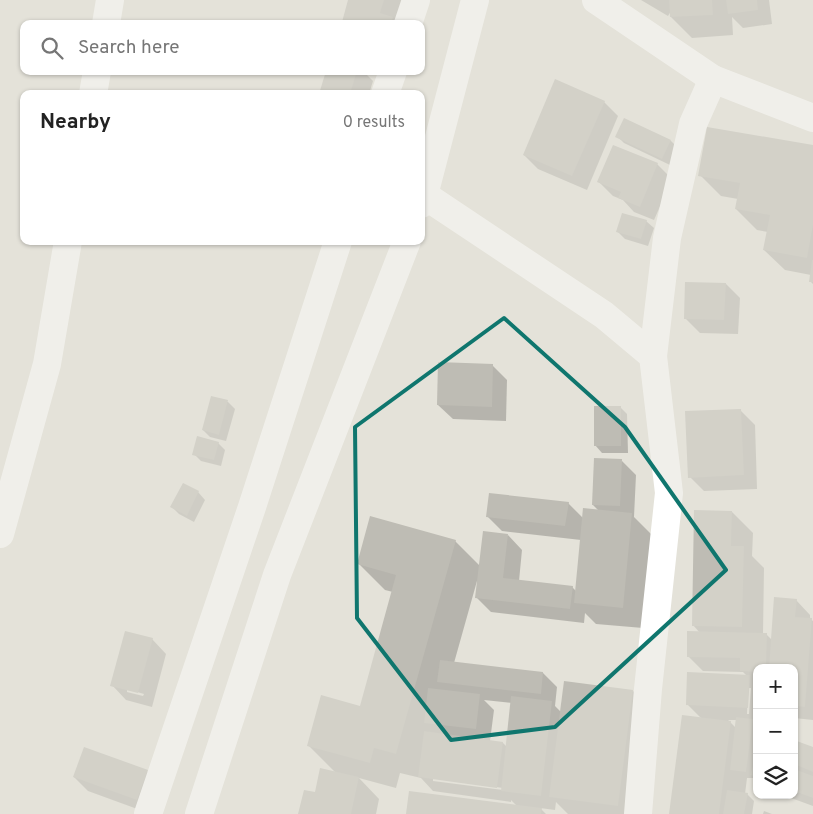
<!DOCTYPE html>
<html lang="en">
<head>
<meta charset="utf-8">
<style>
	body { margin:0; font-family:Overpass,sans-serif; background:#f6f6f6; color:#222 }
	.controls { position:absolute; right:15px; bottom:15px; display:grid; overflow:hidden; border-radius:10px; box-shadow:0 1px 4px #0004 }
	.controls button { width:45px; height:45px; display:grid; place-items:center; padding:0; border:0; border-bottom:1px solid #e0e0e0; background:#fff; color:#222; font:25px sans-serif }
	.list { margin:0; padding:0; list-style:none }
	h2 { display:flex; justify-content:space-between; align-items:center; height:65px; margin:0; padding:0 20px; font-size:21px }
	h2 small { font-size:16px; font-weight:400; color:#767676 }
	.icon { flex:none; width:28px; height:28px; fill:none; stroke:currentColor; stroke-width:2; stroke-linecap:round; stroke-linejoin:round }
	.map { position:relative; flex:none; width:813px; height:814px; overflow:hidden }
	.search { position:absolute; background:#fff; box-shadow:0 1px 4px #0004; left:20px; top:20px; width:405px; height:55px; display:flex; align-items:center; gap:12px; box-sizing:border-box; padding:0 18px; border-radius:10px; color:#767676; font-size:19px }
	.panel { position:absolute; background:#fff; box-shadow:0 1px 4px #0004; left:20px; top:90px; width:405px; height:155px; border-radius:10px }
	.map>svg:first-child { display:block }
	.shadow { fill:#0003; fill-rule:evenodd }
	.building { fill:#bebcb4 }
	.lines { fill:none; stroke-linecap:round; stroke-linejoin:round }
	.minor { stroke:#fff; stroke-width:28 }
	.marked { fill:none; stroke:#0f766e; stroke-width:4; stroke-linejoin:round }
</style>
</head>
<body>
<div class="map">
<svg width="813" height="814" viewBox="0 0 813 814">
	<rect width="100%" height="100%" fill="#e4e2d9"/>
	<g class="shadow">
		<polygon points="350,0 402,0 398,24 345,24 343,22"/>
		<polygon points="641,0 769,0 772,24 743,28 732,17 733,35 692,38 671,17 671,11 668,16"/>
		<polygon points="327,71 363,71 373,81 369,94 320,94"/>
		<polygon points="604,102 618,116 587,190 538,169 524,155"/>
		<polygon points="625,120 671,141 678,148 670,165 624,143 617,136"/>
		<polygon points="614,146 657,164 672,179 654,220 634,212 623,200 613,196 599,182"/>
		<polygon points="813,147 813,284 810,281 811,275 785,270 764,250 768,232 757,230 736,209 738,199 721,196 700,175"/>
		<polygon points="646,221 654,228 648,246 625,239 618,232"/>
		<polygon points="726,284 740,298 738,334 700,333 685,318"/>
		<polygon points="492,365 507,380 506,421 453,419 438,405"/>
		<polygon points="212,397 228,402 235,409 226,441 210,437 203,430"/>
		<polygon points="620,407 627,414 628,453 602,453 595,445"/>
		<polygon points="740,410 755,425 757,489 704,491 690,477"/>
		<polygon points="218,443 225,450 221,466 201,461 194,454"/>
		<path d="M622,461L636,475L634,517L652,535L643,628L596,624L585,613L584,623L491,612L477,598V581L454,663L543,673L557,687L555,706L561,712L633,691L654,712L640,814H568L556,802L555,810L540,808L546,814H408L517,806L511,800V802L433,791L421,778L400,773L396,788L359,778L379,799L376,814H300L316,793L336,773L308,745L361,707L393,592L385,590L359,564L455,541L480,566L508,535L522,550L519,581L572,587L576,591L581,540L502,531L487,516L568,503L583,518L599,511L593,505ZM484,700L512,703L507,747L503,743L490,741L494,710ZM433,778L503,788V790L433,781Z"/>
		<polygon points="198,492 205,500 194,522 179,514 172,507"/>
		<path d="M732,512L753,533L752,556L764,568L763,634H766L772,640L796,600L810,615V619L813,621V720L794,718V668H757V721H753L757,725V749L755,762L757,761V780L753,776V778H747L745,794H747L754,801L752,814H670L701,718L687,704L747,676L743,672L703,671L688,656L700,633L693,625ZM748,688H751L749,714H747ZM728,720H737L736,728Z"/>
		<path d="M152,639L166,654L152,707L126,700L112,685ZM127,689L144,694L143,696L127,692Z"/>
		<polygon points="794,741 813,748 813,806 783,795 794,795"/>
		<polygon points="147,771 162,786 151,814 88,791 74,777"/>
		<polygon points="764,811 772,814 763,814"/>
	</g>
	<g class="building">
		<polygon points="348,0 384,0 380,13 393,17 391,24 348,24 342,22"/>
		<polygon points="669,0 712,0 713,15 670,17"/>
		<polygon points="726,0 757,0 758,10 728,14"/>
		<polygon points="326,71 357,71 350,94 319,94"/>
		<polygon points="555,79 605,101 572,176 523,155"/>
		<polygon points="624,118 671,140 662,159 615,137"/>
		<polygon points="707,127 813,145 813,225 807,258 763,250 770,215 735,209 740,183 698,176"/>
		<polygon points="613,145 658,163 640,207 618,198 621,192 597,182"/>
		<polygon points="622,213 647,220 641,239 616,232"/>
		<polygon points="812,260 813,260 813,282 809,282"/>
		<polygon points="685,282 726,283 724,320 684,319"/>
		<polygon points="438,362 493,364 492,407 437,405"/>
		<polygon points="211,396 228,400 219,435 202,430"/>
		<rect x="594" y="406" width="27" height="40"/>
		<polygon points="741,409 744,475 688,478 685,411"/>
		<polygon points="197,436 219,442 214,460 192,455"/>
		<polygon points="594,458 622,459 620,506 592,505"/>
		<polygon points="183,483 199,491 187,516 170,507"/>
		<polygon points="489,493 569,502 565,526 486,517"/>
		<polygon points="583,508 632,513 623,608 574,603"/>
		<polygon points="694,510 732,511 731,546 744,546 742,627 692,626"/>
		<polygon points="370,516 456,540 396,754 374,748 370,763 307,746 321,695 360,706 396,575 357,564"/>
		<polygon points="483,531 508,534 503,578 573,586 570,609 475,598"/>
		<polygon points="774,597 797,599 795,617 812,618 805,707 794,706 794,668 769,668"/>
		<polygon points="125,631 153,638 138,693 110,686"/>
		<polygon points="687,631 767,633 766,668 757,668 757,672 740,671 740,658 687,657"/>
		<polygon points="440,660 543,672 541,694 437,682"/>
		<polygon points="687,672 750,675 748,708 686,705"/>
		<polygon points="564,681 633,690 618,806 549,797"/>
		<polygon points="428,688 480,694 476,729 424,723"/>
		<polygon points="511,696 552,701 541,796 501,791"/>
		<polygon points="682,715 731,721 719,814 669,814"/>
		<polygon points="736,717 753,719 746,772 730,770"/>
		<polygon points="424,731 503,742 497,788 418,777"/>
		<polygon points="794,740 813,747 813,772 794,764"/>
		<polygon points="84,747 148,770 137,800 73,777"/>
		<polygon points="756,758 757,758 757,777 750,775"/>
		<polygon points="320,768 359,777 351,814 298,814 304,790 315,792"/>
		<polygon points="794,769 813,776 813,798 794,791"/>
		<polygon points="727,790 748,793 744,814 723,814"/>
		<polygon points="409,791 542,808 541,814 406,814"/>
	</g>
	<g class="lines">
		<g class="minor">
			<polyline points="596,0 713,79 813,118"/>
			<polyline points="106,24 110,0"/>
			<polyline points="408,24 416,0"/>
			<polyline points="93,94 97,71"/>
			<polyline points="385,94 393,71"/>
			<polyline points="424,195 604,315 653,356 669,493 648,689 638,814"/>
			<polyline points="421,204 424,195 475,0"/>
			<polyline points="653,356 667,238 693,124 713,79"/>
			<polyline points="0,534 47,364 68,241"/>
			<polyline points="148,814 252,507 338,241"/>
			<polyline points="199,814 277,575 407,241"/>
		</g>
	</g>
	<path d="M0 0H813V814H0ZM504,318L625,427L726,570L555,727L451,740L357,618L355,427Z" fill="#e4e2d9" fill-opacity=".55" fill-rule="evenodd"/>
	<path class="marked" d="M504,318L625,427L726,570L555,727L451,740L357,618L355,427Z"/>
</svg>
<div class="controls">
<button>+</button>
<button>−</button>
<button><svg class="icon" aria-label="layers" viewBox="0 0 24 24"><path d="M12 4l9 5-9 5-9-5zM3 14l9 5 9-5"/></svg></button>
</div>
<div class="search"><svg class="icon" aria-label="search" viewBox="0 0 24 24"><circle cx="10" cy="10" r="6"/><path d="M15 15l6 6"/></svg>Search here</div>
<section class="panel">
<h2>Nearby<small>0 results</small></h2>
<ul class="list">
</ul>
</section>
</div>
</body>
</html>
